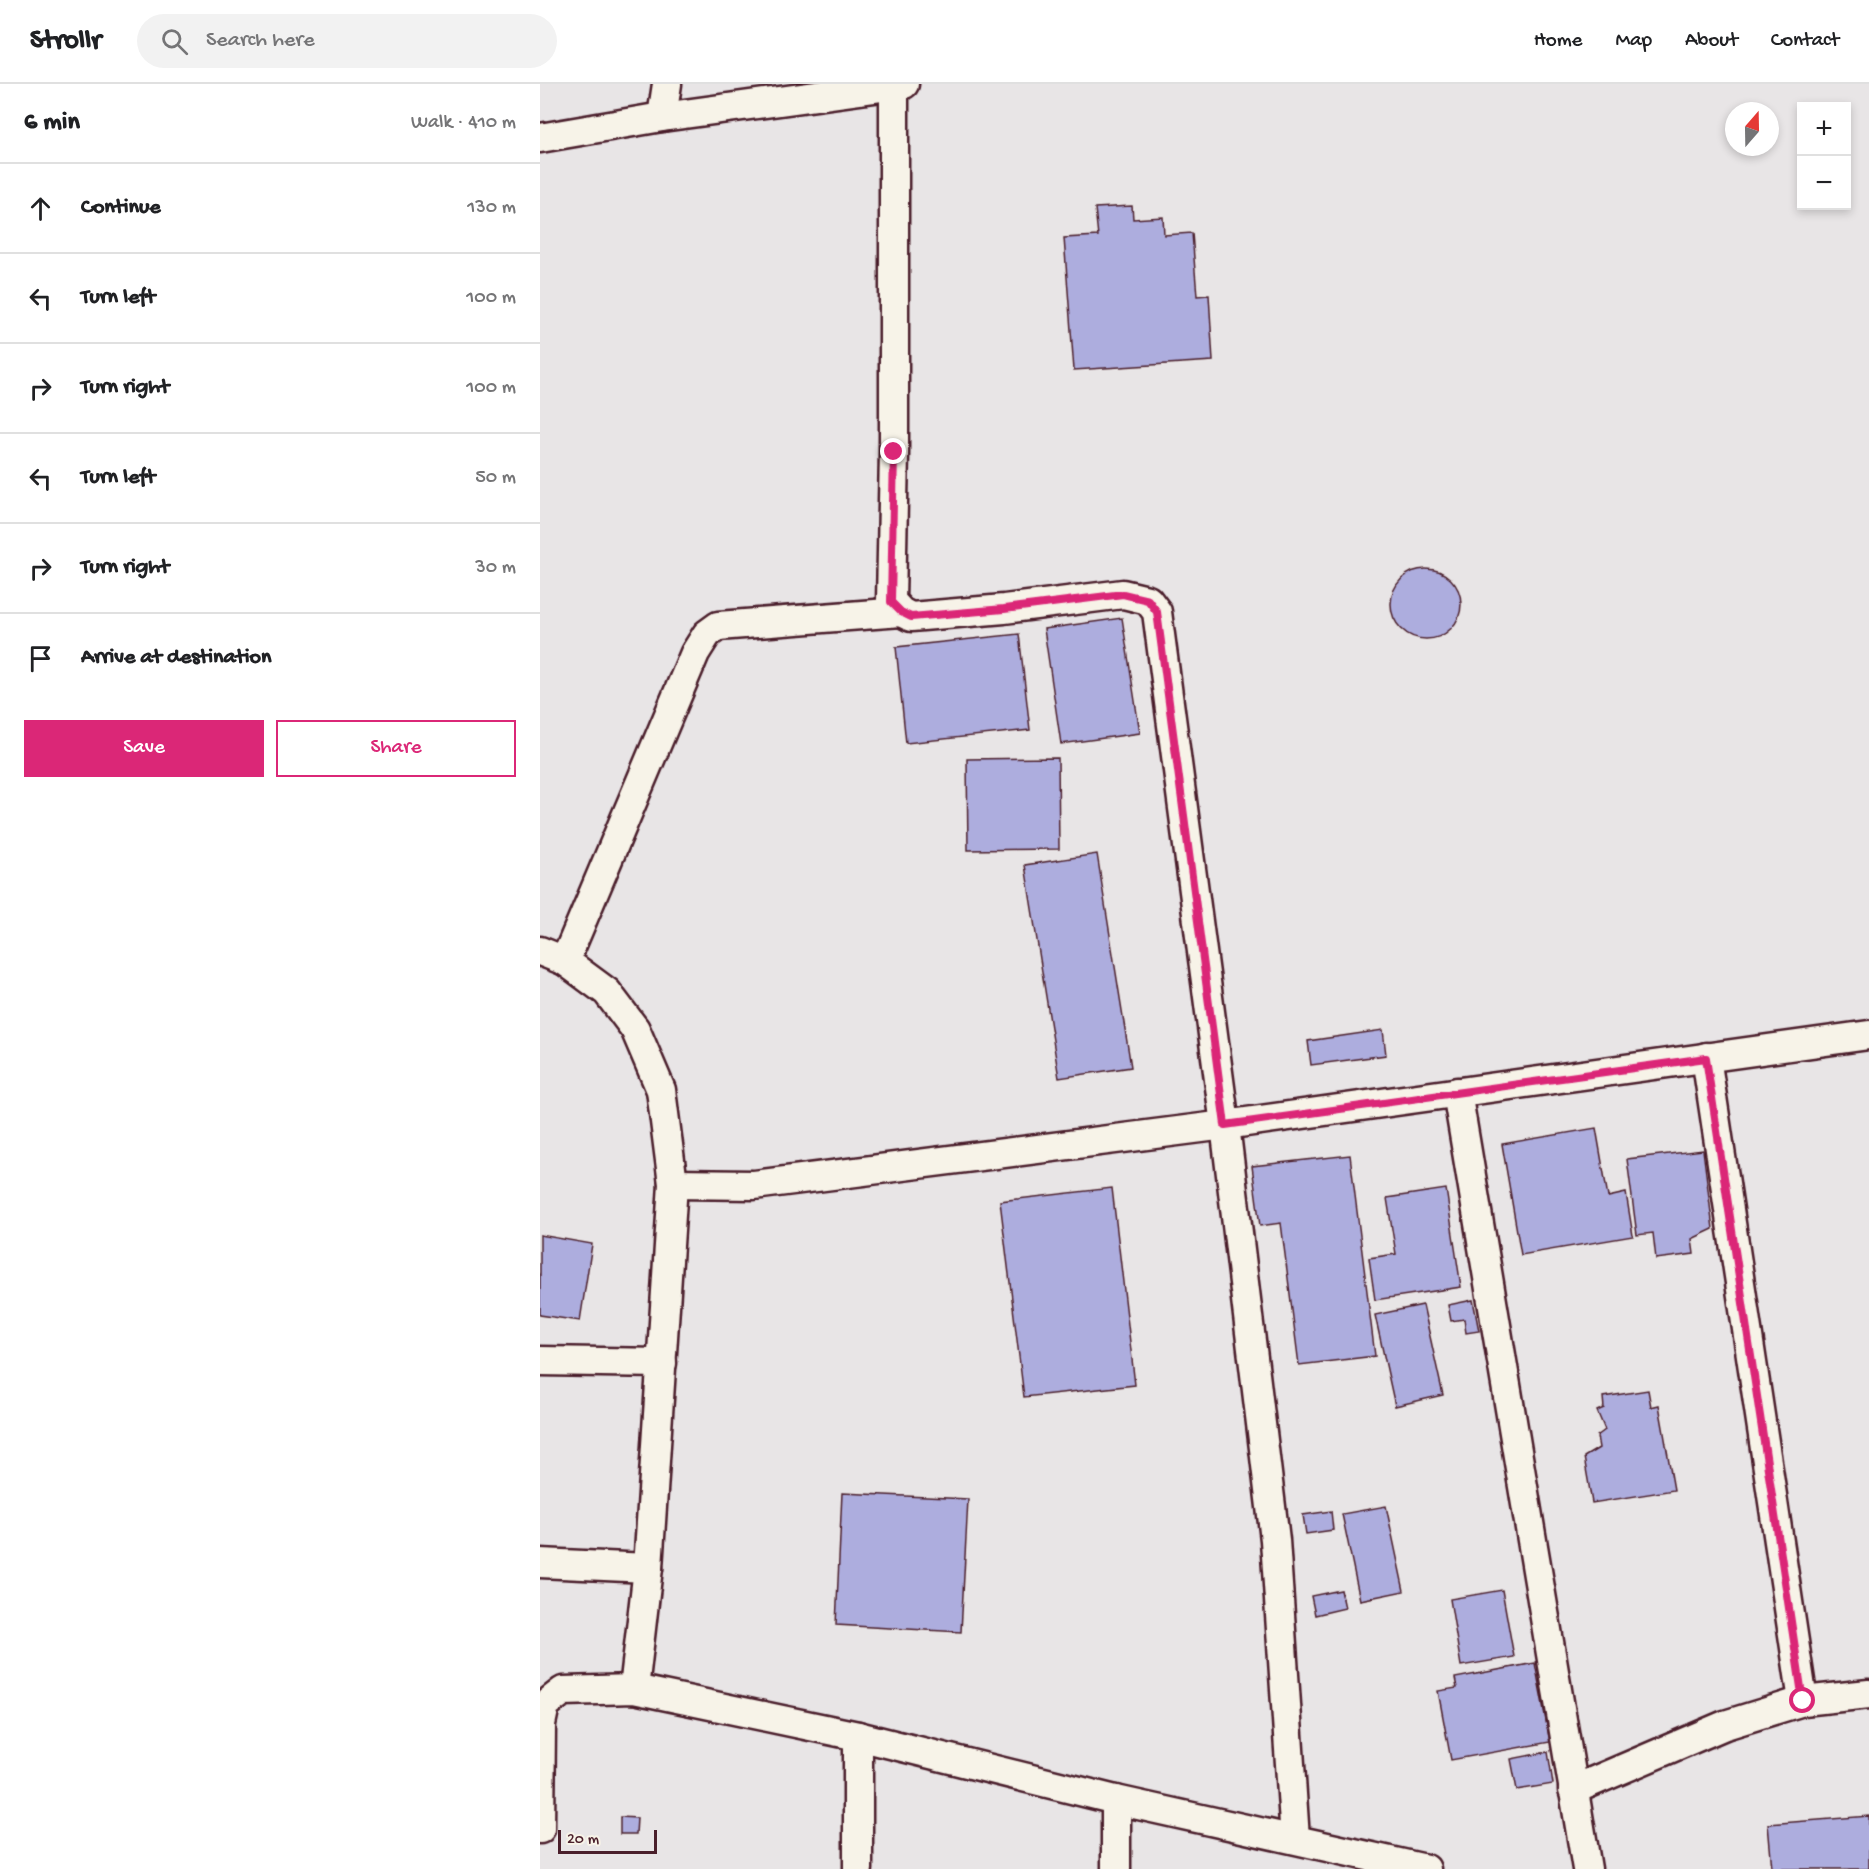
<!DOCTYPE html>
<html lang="en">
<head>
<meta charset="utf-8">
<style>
	body { margin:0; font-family:"Gochi Hand",sans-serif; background:#f2f2f2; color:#202124 }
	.controls { position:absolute; right:18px; top:18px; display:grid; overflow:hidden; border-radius:0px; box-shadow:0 3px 9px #0003 }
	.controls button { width:54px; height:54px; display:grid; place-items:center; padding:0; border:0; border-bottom:2px solid #e0e0e0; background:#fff; color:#202124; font:30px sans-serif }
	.compass { position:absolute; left:1185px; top:18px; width:54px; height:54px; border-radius:50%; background:#fff; box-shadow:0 3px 9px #0003; rotate:20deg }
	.scale { position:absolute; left:18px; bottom:15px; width:99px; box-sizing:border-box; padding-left:6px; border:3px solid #4a1f2b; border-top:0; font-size:16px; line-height:21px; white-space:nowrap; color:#4a1f2b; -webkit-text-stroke:4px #f7f3e8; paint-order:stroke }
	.stop { position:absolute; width:18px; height:18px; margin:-14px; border:4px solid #db2777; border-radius:50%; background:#fff }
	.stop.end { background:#db2777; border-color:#fff; box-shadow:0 2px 6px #0008 }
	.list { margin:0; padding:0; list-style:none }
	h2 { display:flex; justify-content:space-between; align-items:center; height:78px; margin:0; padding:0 24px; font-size:26px }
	h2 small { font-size:20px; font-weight:400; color:#757577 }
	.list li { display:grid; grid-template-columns:39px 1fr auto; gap:18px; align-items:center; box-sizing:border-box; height:90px; padding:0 24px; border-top:2px solid #e0e0e0 }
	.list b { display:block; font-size:22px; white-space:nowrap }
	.list em { font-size:20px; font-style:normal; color:#757577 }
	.actions { display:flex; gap:12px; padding:18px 24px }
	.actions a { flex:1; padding:14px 0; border:2px solid #db2777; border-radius:0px; text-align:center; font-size:21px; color:#db2777 }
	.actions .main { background:#db2777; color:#fff }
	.icon { flex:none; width:33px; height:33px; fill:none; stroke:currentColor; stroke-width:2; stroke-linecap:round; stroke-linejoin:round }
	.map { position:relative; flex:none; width:1329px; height:1785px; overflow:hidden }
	header { display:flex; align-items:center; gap:36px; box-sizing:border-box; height:84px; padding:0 30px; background:#fff; border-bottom:2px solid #e0e0e0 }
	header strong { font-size:28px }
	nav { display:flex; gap:33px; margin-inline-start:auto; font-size:21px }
	.search { width:420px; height:54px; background:#f2f2f2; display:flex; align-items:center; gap:15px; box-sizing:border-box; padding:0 21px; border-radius:33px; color:#757577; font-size:22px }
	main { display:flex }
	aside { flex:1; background:#fff }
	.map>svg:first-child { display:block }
	.building { fill:#adadde; stroke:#4a1f2b; stroke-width:1.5 }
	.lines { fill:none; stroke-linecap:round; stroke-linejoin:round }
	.street-casing { stroke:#4a1f2b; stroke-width:33 }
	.street { stroke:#f7f3e8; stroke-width:28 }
	.route { stroke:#db2777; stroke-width:8 }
</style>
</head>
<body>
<header>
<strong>Strollr</strong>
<div class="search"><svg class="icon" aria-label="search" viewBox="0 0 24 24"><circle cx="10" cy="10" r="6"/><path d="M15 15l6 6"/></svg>Search here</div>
<nav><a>Home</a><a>Map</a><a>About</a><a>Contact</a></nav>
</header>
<main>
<aside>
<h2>6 min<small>Walk · 410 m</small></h2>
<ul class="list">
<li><svg class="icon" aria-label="ahead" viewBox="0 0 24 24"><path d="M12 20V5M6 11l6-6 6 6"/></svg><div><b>Continue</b></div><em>130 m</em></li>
<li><svg class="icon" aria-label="left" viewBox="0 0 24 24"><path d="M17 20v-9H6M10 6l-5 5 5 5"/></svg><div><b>Turn left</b></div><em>100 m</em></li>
<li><svg class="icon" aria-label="right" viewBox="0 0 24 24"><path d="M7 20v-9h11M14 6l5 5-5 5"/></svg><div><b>Turn right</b></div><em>100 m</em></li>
<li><svg class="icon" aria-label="left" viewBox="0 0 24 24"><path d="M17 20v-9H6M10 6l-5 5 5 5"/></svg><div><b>Turn left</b></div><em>50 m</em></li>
<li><svg class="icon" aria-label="right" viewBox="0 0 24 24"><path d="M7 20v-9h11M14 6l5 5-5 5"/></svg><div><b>Turn right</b></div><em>30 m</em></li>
<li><svg class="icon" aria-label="arrive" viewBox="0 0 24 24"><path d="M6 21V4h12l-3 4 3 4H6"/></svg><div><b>Arrive at destination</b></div></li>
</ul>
<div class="actions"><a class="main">Save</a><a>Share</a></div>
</aside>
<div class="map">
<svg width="1329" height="1785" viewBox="0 0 1329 1785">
	<rect width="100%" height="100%" fill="#e8e5e6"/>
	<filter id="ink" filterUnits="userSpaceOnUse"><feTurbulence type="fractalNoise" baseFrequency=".0167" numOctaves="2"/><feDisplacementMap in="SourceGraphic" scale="12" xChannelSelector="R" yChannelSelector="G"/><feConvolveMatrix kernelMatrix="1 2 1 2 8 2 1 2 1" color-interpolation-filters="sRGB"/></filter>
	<g filter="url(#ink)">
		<g class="building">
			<polygon points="592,122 593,135 623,133 624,151 652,149 657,212 669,211 673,277 534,286 524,154 558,152 555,124"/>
			<circle cx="886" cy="520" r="35"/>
			<polygon points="582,534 600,649 521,660 504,545"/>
			<polygon points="479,550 490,646 366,659 356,563"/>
			<polygon points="518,674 519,765 428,766 427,675"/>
			<polygon points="557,770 591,983 519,994 485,781"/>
			<polygon points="843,946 846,971 771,981 768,957"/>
			<polygon points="1056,1044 1068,1113 1086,1109 1093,1152 981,1171 962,1060"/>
			<polygon points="1163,1066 1173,1145 1152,1155 1154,1170 1116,1175 1113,1149 1097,1151 1087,1075"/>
			<polygon points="810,1071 835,1272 759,1281 741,1139 720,1142 712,1082"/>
			<polygon points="572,1104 595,1301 484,1313 460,1117"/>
			<polygon points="906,1105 921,1203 835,1216 829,1174 856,1170 847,1114"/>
			<polygon points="0,1151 52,1160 40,1237 0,1231"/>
			<polygon points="933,1216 939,1247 926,1249 924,1235 911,1237 908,1221"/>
			<polygon points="883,1221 903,1311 855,1322 835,1231"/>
			<polygon points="1108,1306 1111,1323 1119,1321 1134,1406 1052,1419 1044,1373 1059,1364 1057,1352 1065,1346 1057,1327 1064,1324 1063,1313"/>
			<polygon points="302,1409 428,1415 421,1548 296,1541"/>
			<polygon points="846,1422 864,1507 820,1516 802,1430"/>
			<polygon points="791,1427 793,1446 766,1450 763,1431"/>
			<polygon points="801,1506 805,1524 775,1531 771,1512"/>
			<polygon points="962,1506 974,1573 921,1582 910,1515"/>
			<polygon points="995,1579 1010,1658 911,1676 898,1607 917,1604 915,1594"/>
			<polygon points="1008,1668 1013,1700 977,1706 971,1675"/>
			<polygon points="1329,1732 1329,1785 1232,1785 1228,1740"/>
			<polygon points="80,1733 97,1734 96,1750 80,1750"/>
		</g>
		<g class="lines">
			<defs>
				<g id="street">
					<polyline points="354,1 354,368 351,517 361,528 371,533 464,525 583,510 608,516 617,528 685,1041 735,1456 755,1755"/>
					<polyline points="122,33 127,0"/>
					<polyline points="0,54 122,33 364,0"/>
					<polyline points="0,867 25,877 67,908 95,945 121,1006 133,1100 108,1484 94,1605"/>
					<polyline points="25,877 155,569 167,550 178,542 361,528"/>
					<polyline points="1166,973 1263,1617"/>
					<polyline points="917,1008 1047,1785"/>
					<polyline points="133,1100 214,1101 685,1041 1329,951"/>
					<polyline points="0,1277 122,1279"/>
					<polyline points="0,1479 108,1484"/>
					<polyline points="318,1652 318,1785"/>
					<polyline points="1033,1706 1185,1641 1263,1617 1329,1610"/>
					<polyline points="576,1716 576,1785"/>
					<polyline points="0,1745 1,1640 5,1621 23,1607 94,1605 318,1652 576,1716 886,1785"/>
				</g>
			</defs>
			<use href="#street" class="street-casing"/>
			<use href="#street" class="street"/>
		</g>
	</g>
	<g class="lines" filter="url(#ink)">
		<polyline class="route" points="354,368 351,518 361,528 371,533 464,525 583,510 608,516 617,528 685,1041 1166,974 1263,1617"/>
	</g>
</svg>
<div class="controls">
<button>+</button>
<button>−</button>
</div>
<svg class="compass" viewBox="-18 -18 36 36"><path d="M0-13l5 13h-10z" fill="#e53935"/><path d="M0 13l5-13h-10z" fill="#757577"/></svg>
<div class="scale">20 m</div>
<div class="stop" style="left:1263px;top:1617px"></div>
<div class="stop end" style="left:354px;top:368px"></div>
</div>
</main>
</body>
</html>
